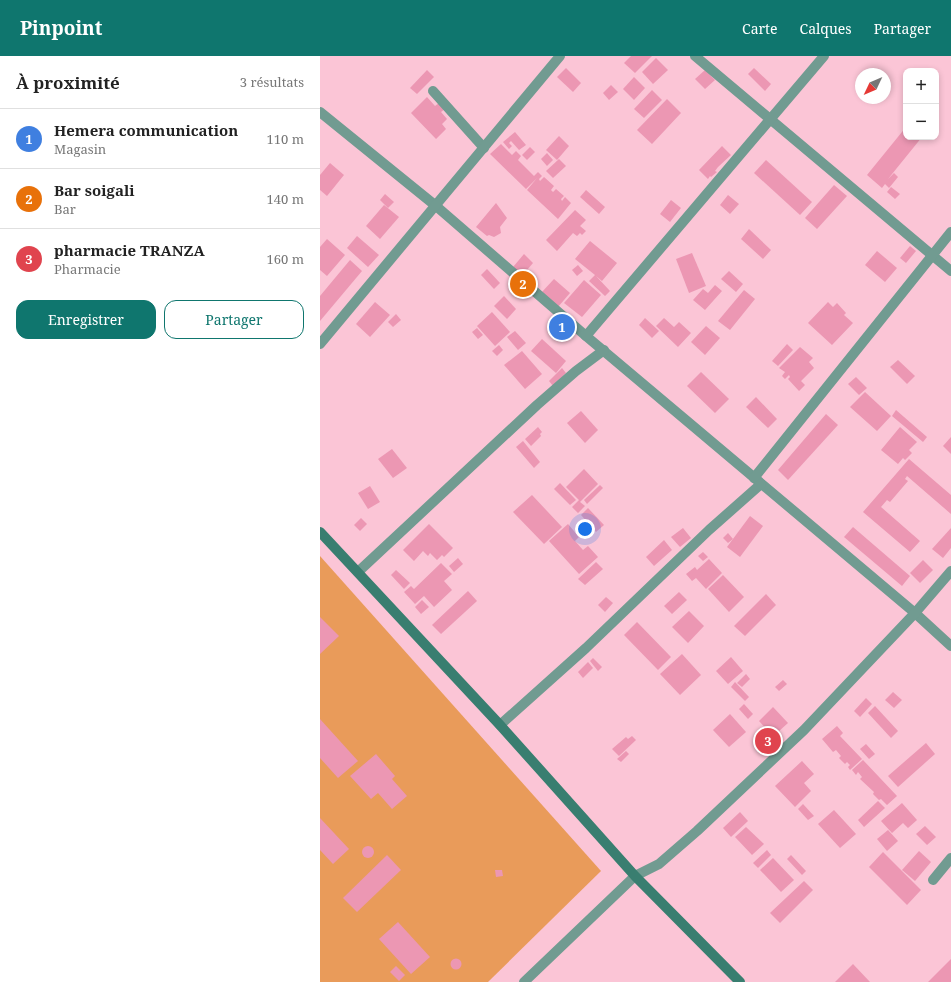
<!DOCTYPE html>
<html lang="fr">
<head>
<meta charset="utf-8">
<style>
	body { margin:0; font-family:"Noto Serif",serif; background:#f2f2f2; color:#222 }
	.controls { position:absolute; right:12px; top:12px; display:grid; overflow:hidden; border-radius:8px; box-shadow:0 2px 6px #0003 }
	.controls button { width:36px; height:36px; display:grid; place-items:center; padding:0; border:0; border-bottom:1px solid #e0e0e0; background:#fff; color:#222; font:20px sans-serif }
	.compass { position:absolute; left:535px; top:12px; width:36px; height:36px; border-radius:50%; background:#fff; box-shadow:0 2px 6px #0003; rotate:226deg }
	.you { position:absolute; left:265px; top:473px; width:14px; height:14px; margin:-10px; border:3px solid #fff; border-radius:50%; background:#1a73e8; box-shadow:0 0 0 6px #1a73e833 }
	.badge { display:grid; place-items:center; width:26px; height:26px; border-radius:50%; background:#0f766e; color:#fff; font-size:13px; font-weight:700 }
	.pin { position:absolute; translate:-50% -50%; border:2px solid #fff; box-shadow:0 1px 4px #0006 }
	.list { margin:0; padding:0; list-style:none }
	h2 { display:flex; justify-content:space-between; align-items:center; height:52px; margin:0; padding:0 16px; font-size:17px }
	h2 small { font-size:13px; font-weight:400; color:#767676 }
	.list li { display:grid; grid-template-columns:26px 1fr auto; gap:12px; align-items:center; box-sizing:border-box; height:60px; padding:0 16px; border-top:1px solid #e0e0e0 }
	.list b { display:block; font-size:15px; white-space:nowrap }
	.list p { margin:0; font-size:13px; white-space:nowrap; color:#767676 }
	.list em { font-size:13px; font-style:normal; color:#767676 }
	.actions { display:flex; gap:8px; padding:12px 16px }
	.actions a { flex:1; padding:9px 0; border:1px solid #0f766e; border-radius:12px; text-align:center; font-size:14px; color:#0f766e }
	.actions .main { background:#0f766e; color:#fff }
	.map { position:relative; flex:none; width:631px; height:926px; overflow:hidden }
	header { display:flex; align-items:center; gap:24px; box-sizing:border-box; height:56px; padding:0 20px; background:#0f766e; color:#fff }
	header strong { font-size:19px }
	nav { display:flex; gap:22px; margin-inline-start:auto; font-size:14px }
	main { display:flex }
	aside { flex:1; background:#fff }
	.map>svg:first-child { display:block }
	.green { fill:#e99b5a }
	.building { fill:#ec97b3 }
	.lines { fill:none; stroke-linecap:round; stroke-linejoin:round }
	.street { stroke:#719b91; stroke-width:10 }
	.secondary { stroke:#397e70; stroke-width:10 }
</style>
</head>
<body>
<header>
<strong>Pinpoint</strong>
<nav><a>Carte</a><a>Calques</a><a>Partager</a></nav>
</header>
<main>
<aside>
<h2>À proximité<small>3 résultats</small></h2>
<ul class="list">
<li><span class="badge" style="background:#3f7fe0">1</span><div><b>Hemera communication</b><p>Magasin</p></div><em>110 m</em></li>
<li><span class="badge" style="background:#e8710a">2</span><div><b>Bar soigali</b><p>Bar</p></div><em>140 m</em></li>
<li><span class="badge" style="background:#e0444e">3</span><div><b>pharmacie TRANZA</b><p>Pharmacie</p></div><em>160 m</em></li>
</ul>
<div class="actions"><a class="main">Enregistrer</a><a>Partager</a></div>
</aside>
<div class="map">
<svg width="631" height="926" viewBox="0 0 631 926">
	<rect width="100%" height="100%" fill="#fbc5d6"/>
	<polygon class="green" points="0,500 281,815 168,926 0,926"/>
	<g class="building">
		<polygon points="311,0 332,0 315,17 304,7"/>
		<polygon points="336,2 348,14 333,28 322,16"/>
		<polygon points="246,12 261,27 253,36 237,21"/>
		<polygon points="434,12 451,28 445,35 428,18"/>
		<polygon points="107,14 114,21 97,38 90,32"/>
		<polygon points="385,14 395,24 385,33 375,23"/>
		<polygon points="314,21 325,32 314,44 303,33"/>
		<polygon points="291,29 298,36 289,44 283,37"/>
		<polygon points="332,34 342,44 324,62 314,53"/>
		<polygon points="107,41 115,50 119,47 125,53 121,56 127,63 122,68 126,73 116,83 91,57"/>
		<polygon points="347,43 361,57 332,88 317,74"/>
		<polygon points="586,71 586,81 602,81 568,123 574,117 578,121 569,132 565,128 562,132 547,119"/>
		<polygon points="195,76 206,89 199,94 191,85 189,87 192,90 189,93 183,86"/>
		<polygon points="239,80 249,90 237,104 226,94"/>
		<polygon points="181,88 192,99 196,95 201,100 198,104 214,120 218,116 222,120 219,123 220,125 224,121 234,130 231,134 233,136 236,133 244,140 241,143 242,145 245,141 251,147 238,163 207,134 217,122 206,133 170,98"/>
		<polygon points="402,90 411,99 398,111 395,115 397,116 391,121 390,120 388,123 379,114"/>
		<polygon points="210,91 215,96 207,104 202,99"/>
		<polygon points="227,97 233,104 227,110 221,103"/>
		<polygon points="239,103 246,110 233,122 226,115"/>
		<polygon points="446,104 492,146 480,159 434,117"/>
		<polygon points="10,107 24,119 7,140 0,134 0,119"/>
		<polygon points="514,129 527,140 497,173 485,162"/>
		<polygon points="571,131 580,138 575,143 567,136"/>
		<polygon points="266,134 285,151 279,158 260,141"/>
		<polygon points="65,138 74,146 68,152 60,144"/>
		<polygon points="408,139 419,148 410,158 400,149"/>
		<polygon points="351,144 361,152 350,166 340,158"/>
		<polygon points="176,147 187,162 180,171 181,177 174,181 169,179 167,180 156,171"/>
		<polygon points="64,149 79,161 60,183 46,170"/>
		<polygon points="255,154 266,164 260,170 266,175 262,179 260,177 257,180 253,177 237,195 226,184"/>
		<polygon points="429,173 451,194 443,203 421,183"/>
		<polygon points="37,180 59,199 48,211 27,192"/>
		<polygon points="7,183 25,199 7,220 0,214 0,191"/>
		<polygon points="270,185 297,207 282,225 276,220 290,235 285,240 269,225 275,219 255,203"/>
		<polygon points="590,190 596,195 586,207 580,202"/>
		<polygon points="557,195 577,212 565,226 545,209"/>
		<polygon points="372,197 386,230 369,237 356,203"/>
		<polygon points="204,198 213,207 202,220 193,211"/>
		<polygon points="30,204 42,215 0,265 0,240"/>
		<polygon points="258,209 263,215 257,220 252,214"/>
		<polygon points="167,213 180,227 174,233 161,219"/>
		<polygon points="409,215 423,228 416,236 401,223"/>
		<polygon points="234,223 250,237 238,251 221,237"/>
		<polygon points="264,224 281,239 262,261 244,247"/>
		<polygon points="395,229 402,235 385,254 373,244 383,233 388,237"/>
		<polygon points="424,234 435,243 410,274 398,265"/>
		<polygon points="184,240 196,253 187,263 174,250"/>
		<polygon points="55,246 70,259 50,281 36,268"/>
		<polygon points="508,246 513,251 517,247 526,257 524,259 533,267 512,289 488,267"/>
		<polygon points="172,256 190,276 175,290 157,270"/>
		<polygon points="76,258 81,264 73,271 68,266"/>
		<polygon points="325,262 339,275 332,282 319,269"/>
		<polygon points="344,262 354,271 359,266 371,277 358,291 336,270"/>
		<polygon points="386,270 400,282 385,299 371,286"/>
		<polygon points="157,272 163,279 158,283 152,276"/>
		<polygon points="195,275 206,287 198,294 187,281"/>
		<polygon points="222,283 246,305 236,317 211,295"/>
		<polygon points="467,288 473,294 458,310 452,305"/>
		<polygon points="179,289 183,294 177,300 172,295"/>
		<polygon points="480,291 493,302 489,306 494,312 481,325 485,329 479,335 468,323 470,321 469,319 465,323 462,320 465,316 459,312"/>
		<polygon points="202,295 222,318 205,333 184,309"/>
		<polygon points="578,304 595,320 587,328 570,311"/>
		<polygon points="242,312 246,317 233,330 229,325"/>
		<polygon points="381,316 409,343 395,357 367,330"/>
		<polygon points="536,321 547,332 539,339 528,328"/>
		<polygon points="545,336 571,360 557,375 530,351"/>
		<polygon points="436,341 457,363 448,372 426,351"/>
		<polygon points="576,354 607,381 603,386 572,360"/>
		<polygon points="261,355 278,374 265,387 247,367"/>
		<polygon points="506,358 518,369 468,424 458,414"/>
		<polygon points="218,371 222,376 220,378 221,380 211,390 205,383"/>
		<polygon points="580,371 597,386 589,394 592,397 585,404 583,402 578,408 561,394"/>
		<polygon points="631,381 631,398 623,390"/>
		<polygon points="203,385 220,406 214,412 196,391"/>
		<polygon points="72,393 87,412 73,422 58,403"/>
		<polygon points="589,403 631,439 631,458 587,420 585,423 588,425 570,446 567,444 561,451 600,485 590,496 543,456"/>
		<polygon points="264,413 278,428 260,446 265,450 258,457 252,451 259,444 246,431"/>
		<polygon points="240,427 256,444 250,449 234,433"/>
		<polygon points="280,429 283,432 267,448 264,444"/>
		<polygon points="50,430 60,446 48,453 38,437"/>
		<polygon points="212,439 242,471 224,488 193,456"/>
		<polygon points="268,452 284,469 276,476 261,459"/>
		<polygon points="430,460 443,470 420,501 407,491"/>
		<polygon points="41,462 47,468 40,475 34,469"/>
		<polygon points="109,468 133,492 124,501 122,499 117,504 110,497 108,500 103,495 94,505 83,494"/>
		<polygon points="248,468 259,481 255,485 263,494 268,490 278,501 259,518 229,485"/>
		<polygon points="533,471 590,520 582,530 524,481"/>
		<polygon points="363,472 371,482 360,491 351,481"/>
		<polygon points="631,472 631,492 623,502 612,493"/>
		<polygon points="408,477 413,483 408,487 403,482"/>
		<polygon points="344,484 352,494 334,510 326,501"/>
		<polygon points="383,496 388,501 383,505 378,500"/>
		<polygon points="138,502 143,508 134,516 129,510"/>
		<polygon points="389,503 402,517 386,533 376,522 372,525 366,518 375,511 377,514"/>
		<polygon points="603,504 613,514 600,527 590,517"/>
		<polygon points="276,506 283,513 265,529 258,523"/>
		<polygon points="121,507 132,518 124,525 132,534 114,551 104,540 95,548 84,536 91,530 94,533"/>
		<polygon points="76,514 90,527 84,533 71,519"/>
		<polygon points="403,519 424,541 409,556 388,533"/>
		<polygon points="148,535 157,545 121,578 112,569"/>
		<polygon points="359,536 367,544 352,558 344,550"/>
		<polygon points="446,538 456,549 425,580 414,570"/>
		<polygon points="286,541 293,547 285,556 278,549"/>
		<polygon points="102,544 109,551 101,558 95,551"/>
		<polygon points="369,555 384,570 368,587 352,571"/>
		<polygon points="0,561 19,580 0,598"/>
		<polygon points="317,566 351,601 338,614 304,579"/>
		<polygon points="362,598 381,619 360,639 340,618"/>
		<polygon points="411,601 423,615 408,628 396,615"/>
		<polygon points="273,602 282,611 278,615 270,605"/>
		<polygon points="268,606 273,612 263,622 258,616"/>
		<polygon points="426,618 430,623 422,631 417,627"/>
		<polygon points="463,624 467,628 459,635 455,631"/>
		<polygon points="415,626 429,641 425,645 411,631"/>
		<polygon points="573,636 582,644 574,652 565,644"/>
		<polygon points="546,642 552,648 540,661 534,655"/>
		<polygon points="424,648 433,658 428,663 419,653"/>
		<polygon points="555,650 578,675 571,682 548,657"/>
		<polygon points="453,651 468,667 458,676 453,672 449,676 439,665"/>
		<polygon points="410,658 426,676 409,691 393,674"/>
		<polygon points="0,663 38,705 18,722 0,702"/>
		<polygon points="517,670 523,677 520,680 542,703 530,714 528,711 530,709 527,706 525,708 519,702 521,700 516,694 513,696 502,683"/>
		<polygon points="312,680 316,684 299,700 292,693 306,681 308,683"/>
		<polygon points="606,687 615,698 578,731 568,720"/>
		<polygon points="546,688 555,698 549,703 540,693"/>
		<polygon points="306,695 309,698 301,706 297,703"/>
		<polygon points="56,698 75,720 72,723 87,740 72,753 58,737 51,743 30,720"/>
		<polygon points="543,704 577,740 567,749 561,743 559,744 553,738 554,736 540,723 542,721 538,716 536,719 532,714"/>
		<polygon points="482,705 494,718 484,727 491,735 475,751 455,730"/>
		<polygon points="558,745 565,752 544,771 538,764"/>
		<polygon points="582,747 597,764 588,772 583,767 572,777 561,765"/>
		<polygon points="483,748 494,760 488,764 478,753"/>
		<polygon points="514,754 536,778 520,792 498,768"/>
		<polygon points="420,756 428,765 411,781 403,772"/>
		<polygon points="0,762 29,793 13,808 0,794"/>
		<polygon points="605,770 616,781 607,789 596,778"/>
		<polygon points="426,771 444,788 432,799 415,781"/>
		<polygon points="568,774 578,785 567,795 557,783"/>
		<circle cx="48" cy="796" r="6"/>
		<polygon points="447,794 451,799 438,812 433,807"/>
		<polygon points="599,795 611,806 595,825 582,814"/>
		<polygon points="563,796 601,834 587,849 549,811"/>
		<polygon points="67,799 81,814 37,856 23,842"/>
		<polygon points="471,799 486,815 482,819 467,803"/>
		<polygon points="453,802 474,824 461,836 440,814"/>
		<polygon points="175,814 182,814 183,820 176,821"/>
		<polygon points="484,825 493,834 460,867 450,857"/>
		<polygon points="78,866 110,901 91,918 59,883"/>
		<circle cx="136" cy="908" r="5.5"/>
		<polygon points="631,903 631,926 608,926"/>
		<polygon points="533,908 550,926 515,926"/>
		<polygon points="76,910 85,919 79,925 70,916"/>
	</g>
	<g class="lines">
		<g class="street">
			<polyline points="375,0 631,215"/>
			<polyline points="113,35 164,92"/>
			<polyline points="0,56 116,150 266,280 595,557 631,590"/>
			<polyline points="266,280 504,0"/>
			<polyline points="0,288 240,0"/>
			<polyline points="434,422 631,176"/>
			<polyline points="39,515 217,349 256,315 284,294"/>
			<polyline points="180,669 266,592 389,474 441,428"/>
			<polyline points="613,824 631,802"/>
			<polyline points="204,926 315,820 339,808 377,775 484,674 595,557 631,515"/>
		</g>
		<polyline class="secondary" points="0,476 180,669 315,820 420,926"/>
	</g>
</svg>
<div class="controls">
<button>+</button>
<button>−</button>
</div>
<svg class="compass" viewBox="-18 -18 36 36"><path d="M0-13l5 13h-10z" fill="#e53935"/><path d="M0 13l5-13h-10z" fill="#767676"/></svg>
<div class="you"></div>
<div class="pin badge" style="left:242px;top:271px;background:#3f7fe0">1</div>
<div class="pin badge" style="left:203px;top:228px;background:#e8710a">2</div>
<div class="pin badge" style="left:448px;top:685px;background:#e0444e">3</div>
</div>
</main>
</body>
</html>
